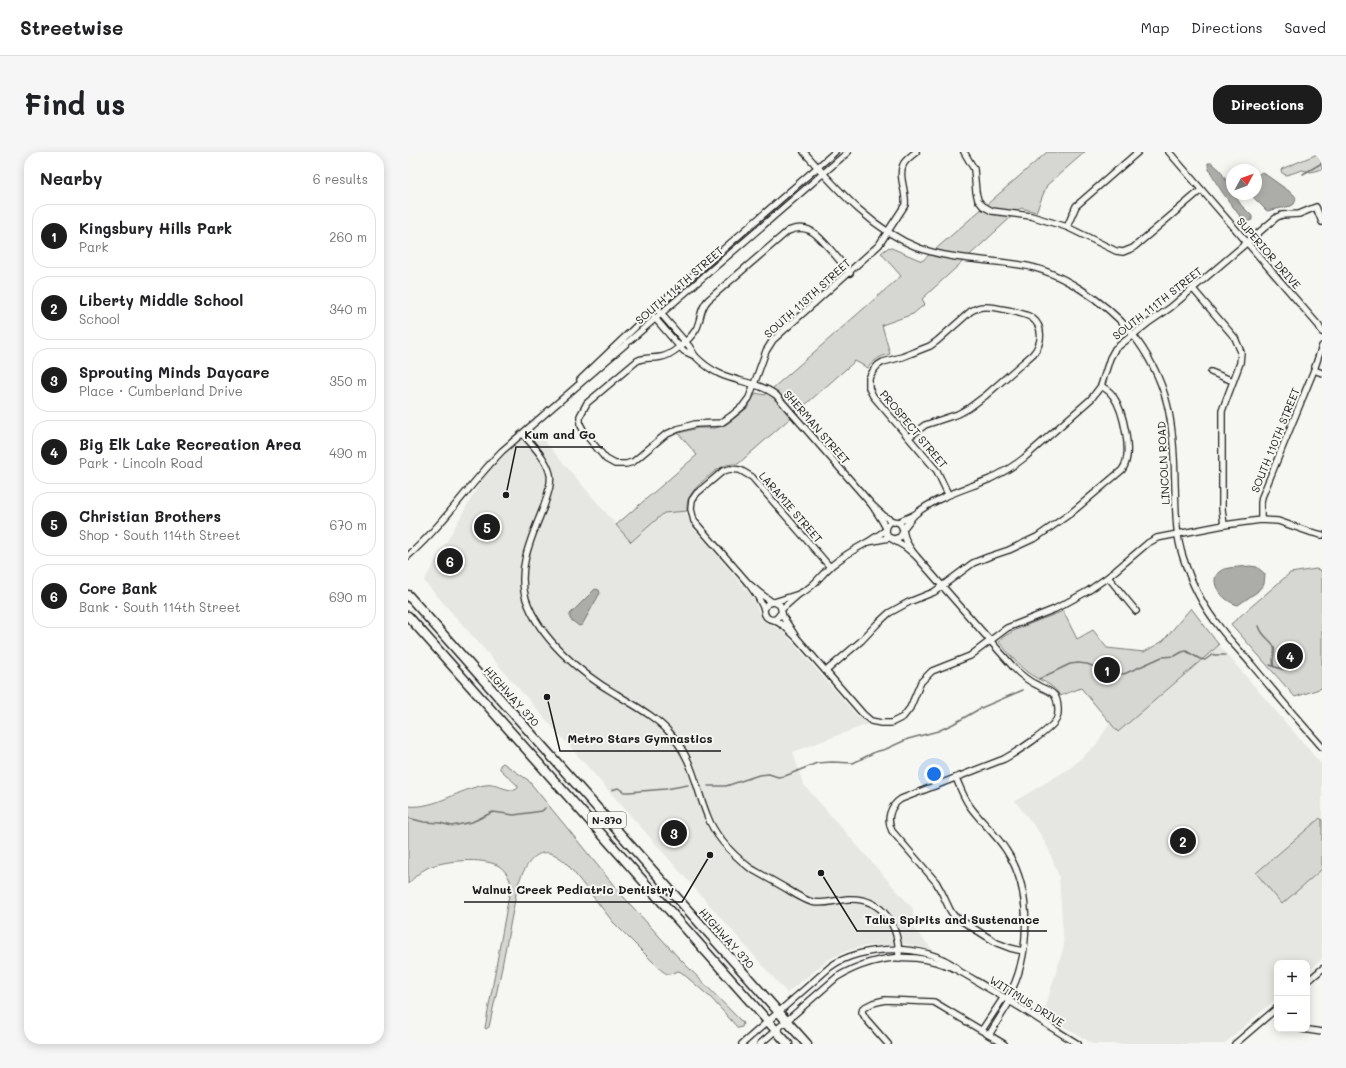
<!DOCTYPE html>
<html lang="en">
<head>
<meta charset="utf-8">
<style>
	body { margin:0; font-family:Mali,sans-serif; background:#f6f6f6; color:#202124 }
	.controls { position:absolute; right:12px; bottom:12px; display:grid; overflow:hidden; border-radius:8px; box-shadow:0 2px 10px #0003 }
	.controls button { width:36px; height:36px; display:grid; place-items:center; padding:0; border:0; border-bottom:1px solid #e0e0e0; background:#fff; color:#202124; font:20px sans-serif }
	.compass { position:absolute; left:818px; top:12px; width:36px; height:36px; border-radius:50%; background:#fff; box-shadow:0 2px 10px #0003; rotate:49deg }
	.you { position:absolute; left:526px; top:622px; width:14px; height:14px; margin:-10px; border:3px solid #fff; border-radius:50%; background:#1a73e8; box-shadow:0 0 0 6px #1a73e833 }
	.badge { display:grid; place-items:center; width:26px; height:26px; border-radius:50%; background:#1c1c1c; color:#fff; font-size:13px; font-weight:700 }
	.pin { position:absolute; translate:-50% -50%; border:2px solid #fff; box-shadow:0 1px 4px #0006 }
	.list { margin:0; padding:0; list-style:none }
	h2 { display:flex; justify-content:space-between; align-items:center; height:52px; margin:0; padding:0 16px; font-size:17px }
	h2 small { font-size:13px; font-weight:400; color:#757577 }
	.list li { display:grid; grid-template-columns:26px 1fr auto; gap:12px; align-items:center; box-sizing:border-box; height:64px; margin:0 8px 8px; padding:0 8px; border:1px solid #e0e0e0; border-radius:16px }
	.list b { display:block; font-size:15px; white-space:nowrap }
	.list p { margin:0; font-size:13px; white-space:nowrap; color:#757577 }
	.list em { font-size:13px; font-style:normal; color:#757577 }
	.map { position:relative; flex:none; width:914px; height:892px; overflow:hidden; border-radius:16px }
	header { display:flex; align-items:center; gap:24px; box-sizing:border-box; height:56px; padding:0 20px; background:#fff; border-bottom:1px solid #e0e0e0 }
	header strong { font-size:19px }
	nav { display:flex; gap:22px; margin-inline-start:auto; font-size:14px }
	.intro { display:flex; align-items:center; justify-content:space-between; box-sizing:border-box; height:96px; padding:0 24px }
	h1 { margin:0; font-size:28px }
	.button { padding:10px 18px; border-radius:16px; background:#1c1c1c; color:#fff; font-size:14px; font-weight:700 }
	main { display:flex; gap:24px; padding:0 24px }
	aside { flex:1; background:#fff; border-radius:16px; box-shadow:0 2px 10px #0003 }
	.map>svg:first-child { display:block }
	.built { fill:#e6e6e2 }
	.green { fill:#d6d6d2; stroke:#797977 }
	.water { fill:#acaca9; stroke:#727271 }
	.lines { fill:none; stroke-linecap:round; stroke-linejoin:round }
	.stream { stroke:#727271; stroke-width:1.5 }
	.minor-casing { stroke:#1c1c1c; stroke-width:8 }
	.highway-casing { stroke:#1c1c1c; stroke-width:11 }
	.minor { stroke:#f6f6f2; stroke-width:5.5 }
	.highway { stroke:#f6f6f2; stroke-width:8 }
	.labels { text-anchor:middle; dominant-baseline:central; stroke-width:4; stroke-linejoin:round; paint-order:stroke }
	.shield { fill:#f6f6f2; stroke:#5d5d5c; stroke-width:1 }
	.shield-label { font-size:10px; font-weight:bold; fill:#1c1c1c }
	.street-label { font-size:11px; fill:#1c1c1c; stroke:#f6f6f2 }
	.leader { fill:none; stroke:#1c1c1c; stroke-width:1.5 }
	.callout-dot { fill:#1c1c1c; stroke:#f6f6f2; stroke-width:1.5 }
	.callout-label { font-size:12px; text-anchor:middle; font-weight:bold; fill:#1c1c1c; stroke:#f6f6f2; stroke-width:4; stroke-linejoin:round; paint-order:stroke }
</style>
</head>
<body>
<header>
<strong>Streetwise</strong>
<nav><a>Map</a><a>Directions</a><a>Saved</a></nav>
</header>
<div class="intro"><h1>Find us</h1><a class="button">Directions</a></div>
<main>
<aside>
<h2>Nearby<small>6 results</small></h2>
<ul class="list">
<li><span class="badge">1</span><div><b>Kingsbury Hills Park</b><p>Park</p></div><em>260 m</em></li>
<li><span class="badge">2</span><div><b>Liberty Middle School</b><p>School</p></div><em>340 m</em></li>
<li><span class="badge">3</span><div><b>Sprouting Minds Daycare</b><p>Place · Cumberland Drive</p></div><em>350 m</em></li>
<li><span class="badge">4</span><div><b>Big Elk Lake Recreation Area</b><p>Park · Lincoln Road</p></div><em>490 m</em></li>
<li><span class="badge">5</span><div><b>Christian Brothers</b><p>Shop · South 114th Street</p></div><em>670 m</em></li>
<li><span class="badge">6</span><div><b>Core Bank</b><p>Bank · South 114th Street</p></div><em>690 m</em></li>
</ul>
</aside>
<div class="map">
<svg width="914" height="892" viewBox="0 0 914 892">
	<rect width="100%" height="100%" fill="#f6f6f2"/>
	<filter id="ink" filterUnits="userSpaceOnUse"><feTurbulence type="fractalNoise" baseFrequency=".025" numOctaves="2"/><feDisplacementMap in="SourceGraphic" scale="8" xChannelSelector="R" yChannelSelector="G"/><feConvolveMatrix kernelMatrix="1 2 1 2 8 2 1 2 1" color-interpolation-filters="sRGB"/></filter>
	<g filter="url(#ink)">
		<g class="built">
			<polygon points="120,270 223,390 256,361 277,359 284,374 346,447 354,468 375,479 449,564 460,572 385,600 395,632 505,757 506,777 524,797 496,792 457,794 438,799 421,807 379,841 16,429 81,315 76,310"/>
			<polygon points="811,493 914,613 914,807 899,820 899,811 869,811 869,846 816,892 685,892 633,861 638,853 656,794 651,725 641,698 631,680 607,649 661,617 688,593 700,574 703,571 711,579"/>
		</g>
		<g class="green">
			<path d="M639,0H677L639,33L628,60L613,56L514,147L517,152L505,162L474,173L482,202C472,204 466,208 460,216L447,209L330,312C324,312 319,312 314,315C306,319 286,335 282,344C279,348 279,353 279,359L256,361L223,390L208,373L289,303L270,281L290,276H308L319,272L339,256L348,241L357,243L493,124L473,101L481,95L514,109Z"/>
			<polygon points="914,0 914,17 903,20 894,18 882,22 878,23 874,21 873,18 875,16 876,16"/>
			<polygon points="908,417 914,419 914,536 887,545 823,472 882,421"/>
			<path d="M783,456L811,493L710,580L673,536L652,544C645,531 631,529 619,520C609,512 600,500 591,490C596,479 642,465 655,459L669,487L685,478L699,496L736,500L755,489Z"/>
			<path d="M95,611L120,628L212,741L270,805L335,871L334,875L330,876L303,846L273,820L270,819C260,823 260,824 251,816L205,770L160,713C135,687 120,706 110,732L92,825L81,875L78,877L77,876L103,732C101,725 98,719 91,714C75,705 36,708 19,716C11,720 6,726 0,732V654C28,657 50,637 77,633C88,631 97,639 107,638L110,636V634L92,617V613Z"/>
			<polygon points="912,666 914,668 914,717 874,752 848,721"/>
		</g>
		<g class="water">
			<path d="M800,11H804L812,18L824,39V42H826L833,53L844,64V68L838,70L834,67C827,57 798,21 800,11Z"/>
			<path d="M854,20L885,42C889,45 888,48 886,52L883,54L859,59L842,42H848V24Z"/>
			<path d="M842,414L849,415L857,422L856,432L849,440L830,453C815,450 795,426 816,417C823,415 834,415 842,414Z"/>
			<polygon points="187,437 191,438 192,441 174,473 171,474 162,467 162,462"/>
		</g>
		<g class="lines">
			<g class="stream">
				<polyline points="895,22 914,11"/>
				<path d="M851,474C854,485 864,488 866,495C868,501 863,507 866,515"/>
				<path d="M862,513C877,519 882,520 891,506"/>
				<polyline points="631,527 662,512 670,511 679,512 687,515 697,516 711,521 716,522 754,505 767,504 774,500 778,499 792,507 797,508 804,503 817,503"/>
				<polyline points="300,634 318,634 351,623 361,622 370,625 377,624 409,611 424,610 445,611 467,600 478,597 500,587 530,579 545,572 573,556 615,538"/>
				<polyline points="204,638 210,636 216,640 221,640 258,637 280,633"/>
				<polyline points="0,666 16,670 32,671 44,674 64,670 85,660 106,663 134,659 137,656"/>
			</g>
			<defs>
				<g id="minor">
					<path d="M396,0C429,37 463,77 511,96C544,108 579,107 613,113C651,118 697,150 722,179C762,229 766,272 767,333C768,357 767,381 775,405C783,431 796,456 813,477C823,490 834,501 844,513C867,541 890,568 914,595"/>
					<polyline points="556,0 566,17 568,40 570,48 575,54 584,59 623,64 659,75 708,99 715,100 725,96 793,38"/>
					<polyline points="761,0 911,174 914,180"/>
					<polyline points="659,75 668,54 730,0"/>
					<path d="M442,121C433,111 412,82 401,78C394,75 387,76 380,79L300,148C290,159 294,169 287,179C281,188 263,204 253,205C244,207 236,205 229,209L179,251L172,264V272L178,283L198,307L207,312H218L225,310L257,283L270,277L287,272L313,271L323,264L335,254L341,246L358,199L365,188L471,93L497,53C499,40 489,23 496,11C499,7 504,3 508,0"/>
					<polyline points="785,137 827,186 833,200 832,211 814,259 814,357 816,373"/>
					<polyline points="246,165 271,194 276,199 287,204 281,194 248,156"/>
					<polyline points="914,194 906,218 914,221"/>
					<path d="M287,204C295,212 303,218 312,222C330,230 352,231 368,243L464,353"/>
					<polyline points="803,220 825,229"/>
					<polyline points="172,228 242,161 427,0"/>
					<path d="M115,282C125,294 138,306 142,322C144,332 139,344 136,354C125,382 108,416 118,447C131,486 173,522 208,542C227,554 247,564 262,581C285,607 287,633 299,663C307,685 324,702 342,716C354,723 367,730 379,737C387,742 396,748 404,750C417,753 427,748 440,747C476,745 491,775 491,806"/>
					<path d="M501,285L517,273L550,262L561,256L577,244L625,202C634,192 636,175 624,166C617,161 584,154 575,155C571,155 567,157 563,159L529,189L522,194L494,205L475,210L470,213L465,219L461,226V236L465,244L529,319L540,342"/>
					<path d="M506,363C528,345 555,338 582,327C594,321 606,314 616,306L683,247L693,234L702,206L707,197L740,171L762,156L869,65L874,63L891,62L908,55L914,70"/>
					<polyline points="853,368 853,351 854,345 906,218"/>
					<polyline points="490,370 506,363 495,377"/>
					<polyline points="478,376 473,367 464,353 476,364 486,370"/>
					<polyline points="478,378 460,390 481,386"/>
					<path d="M484,387L496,394L508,404C504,399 500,394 498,388C495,383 496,374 491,371C481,365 475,377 480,385L486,387L492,385L495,380"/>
					<path d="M0,404C36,372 61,333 94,299L440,0"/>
					<path d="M508,404L607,517C613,523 620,529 629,533C635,537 643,538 647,544C650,549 651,560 649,566C645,577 607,601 596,607L493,647C482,654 478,667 484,679L528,730L534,741L542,758L546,764L589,791L602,796L615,799"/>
					<polyline points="700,425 728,459"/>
					<polyline points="340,431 286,369 283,357 284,348 289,341 315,319 322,317 332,318 344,325 422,415"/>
					<path d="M391,442C405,436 412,424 423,414C435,404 447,397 460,390"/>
					<polyline points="366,450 391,442 374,457"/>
					<polyline points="356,457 350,445 340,431 353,442 364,450"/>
					<path d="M366,468L376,474L388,485L375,465L372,453L366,450L360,451L356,457C356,465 361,469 368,467L373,461"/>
					<polyline points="388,485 455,562 463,569 473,571 483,571 495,565 502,556 513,530 524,519 562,504 599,476 647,457 680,439 700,425 740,391 749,386 816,373 853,368 870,369 902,380 914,383"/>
					<path d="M418,519L453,489L469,472L481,461L501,450L526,440L565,411L580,405L601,398L629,385L663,361L714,318C726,303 715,258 705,244C702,239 698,237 693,234"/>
					<path d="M548,626C552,635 555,644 561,653C572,669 588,682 598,698C625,738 623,806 599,847"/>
					<polyline points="899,830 914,817"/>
					<polyline points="894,877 914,880"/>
					<polyline points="574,878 596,845"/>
					<polyline points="581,883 602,849"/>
					<path d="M334,892L422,815C453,792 519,791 549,816"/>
					<path d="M352,892L429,825C465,804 503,799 543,815C558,822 571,831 585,839C614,856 642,875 670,892"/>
					<polyline points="480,892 458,867 454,860 455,856 465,851 477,848 526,850 596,892"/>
					<polyline points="827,892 869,856"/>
				</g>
				<g id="highway">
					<polyline points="0,443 399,892"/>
					<polyline points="0,464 380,892"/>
				</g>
			</defs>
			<use href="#minor" class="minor-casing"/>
			<use href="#highway" class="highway-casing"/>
			<use href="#minor" class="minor"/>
			<use href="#highway" class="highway"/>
		</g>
	</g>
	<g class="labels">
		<rect class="shield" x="180" y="660" width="38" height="16" rx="3"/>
		<g class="shield-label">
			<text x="199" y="668">N-370</text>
		</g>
		<g class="street-label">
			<text transform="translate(861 101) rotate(49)">SUPERIOR DRIVE</text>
			<text transform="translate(271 133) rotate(-41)">SOUTH 114TH STREET</text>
			<text transform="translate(399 146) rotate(-42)">SOUTH 113TH STREET</text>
			<text transform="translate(749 151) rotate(-38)">SOUTH 111TH STREET</text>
			<text transform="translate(409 275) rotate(49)">SHERMAN STREET</text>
			<text transform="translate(506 277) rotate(50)">PROSPECT STREET</text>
			<text transform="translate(867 288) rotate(-68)">SOUTH 110TH STREET</text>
			<text transform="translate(755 311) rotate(-93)">LINCOLN ROAD</text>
			<text transform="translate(383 355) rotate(49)">LARAMIE STREET</text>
			<text transform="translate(104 544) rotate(48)">HIGHWAY 370</text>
			<text transform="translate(319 786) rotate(48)">HIGHWAY 370</text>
			<text transform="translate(619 849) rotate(32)">WITTMUS DRIVE</text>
		</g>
	</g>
	<path class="leader" d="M98 343L108 295H195M139 545L152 599H313M302 703L274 750H56M413 721L449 779H639"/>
	<g class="callout-dot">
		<circle cx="98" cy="343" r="4"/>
		<circle cx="139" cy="545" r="4"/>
		<circle cx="302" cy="703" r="4"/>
		<circle cx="413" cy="721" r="4"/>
	</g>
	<g class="callout-label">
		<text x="152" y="287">Kum and Go</text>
		<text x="232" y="591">Metro Stars Gymnastics</text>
		<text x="165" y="742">Walnut Creek Pediatric Dentistry</text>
		<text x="544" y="772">Talus Spirits and Sustenance</text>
	</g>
</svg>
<div class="controls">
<button>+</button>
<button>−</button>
</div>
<svg class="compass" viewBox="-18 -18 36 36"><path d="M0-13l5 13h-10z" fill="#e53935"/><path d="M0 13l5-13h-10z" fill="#757577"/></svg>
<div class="you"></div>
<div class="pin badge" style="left:699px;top:518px">1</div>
<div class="pin badge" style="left:775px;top:689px">2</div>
<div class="pin badge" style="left:266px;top:681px">3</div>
<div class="pin badge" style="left:882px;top:504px">4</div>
<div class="pin badge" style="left:79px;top:375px">5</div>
<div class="pin badge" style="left:42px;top:409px">6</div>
</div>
</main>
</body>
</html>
